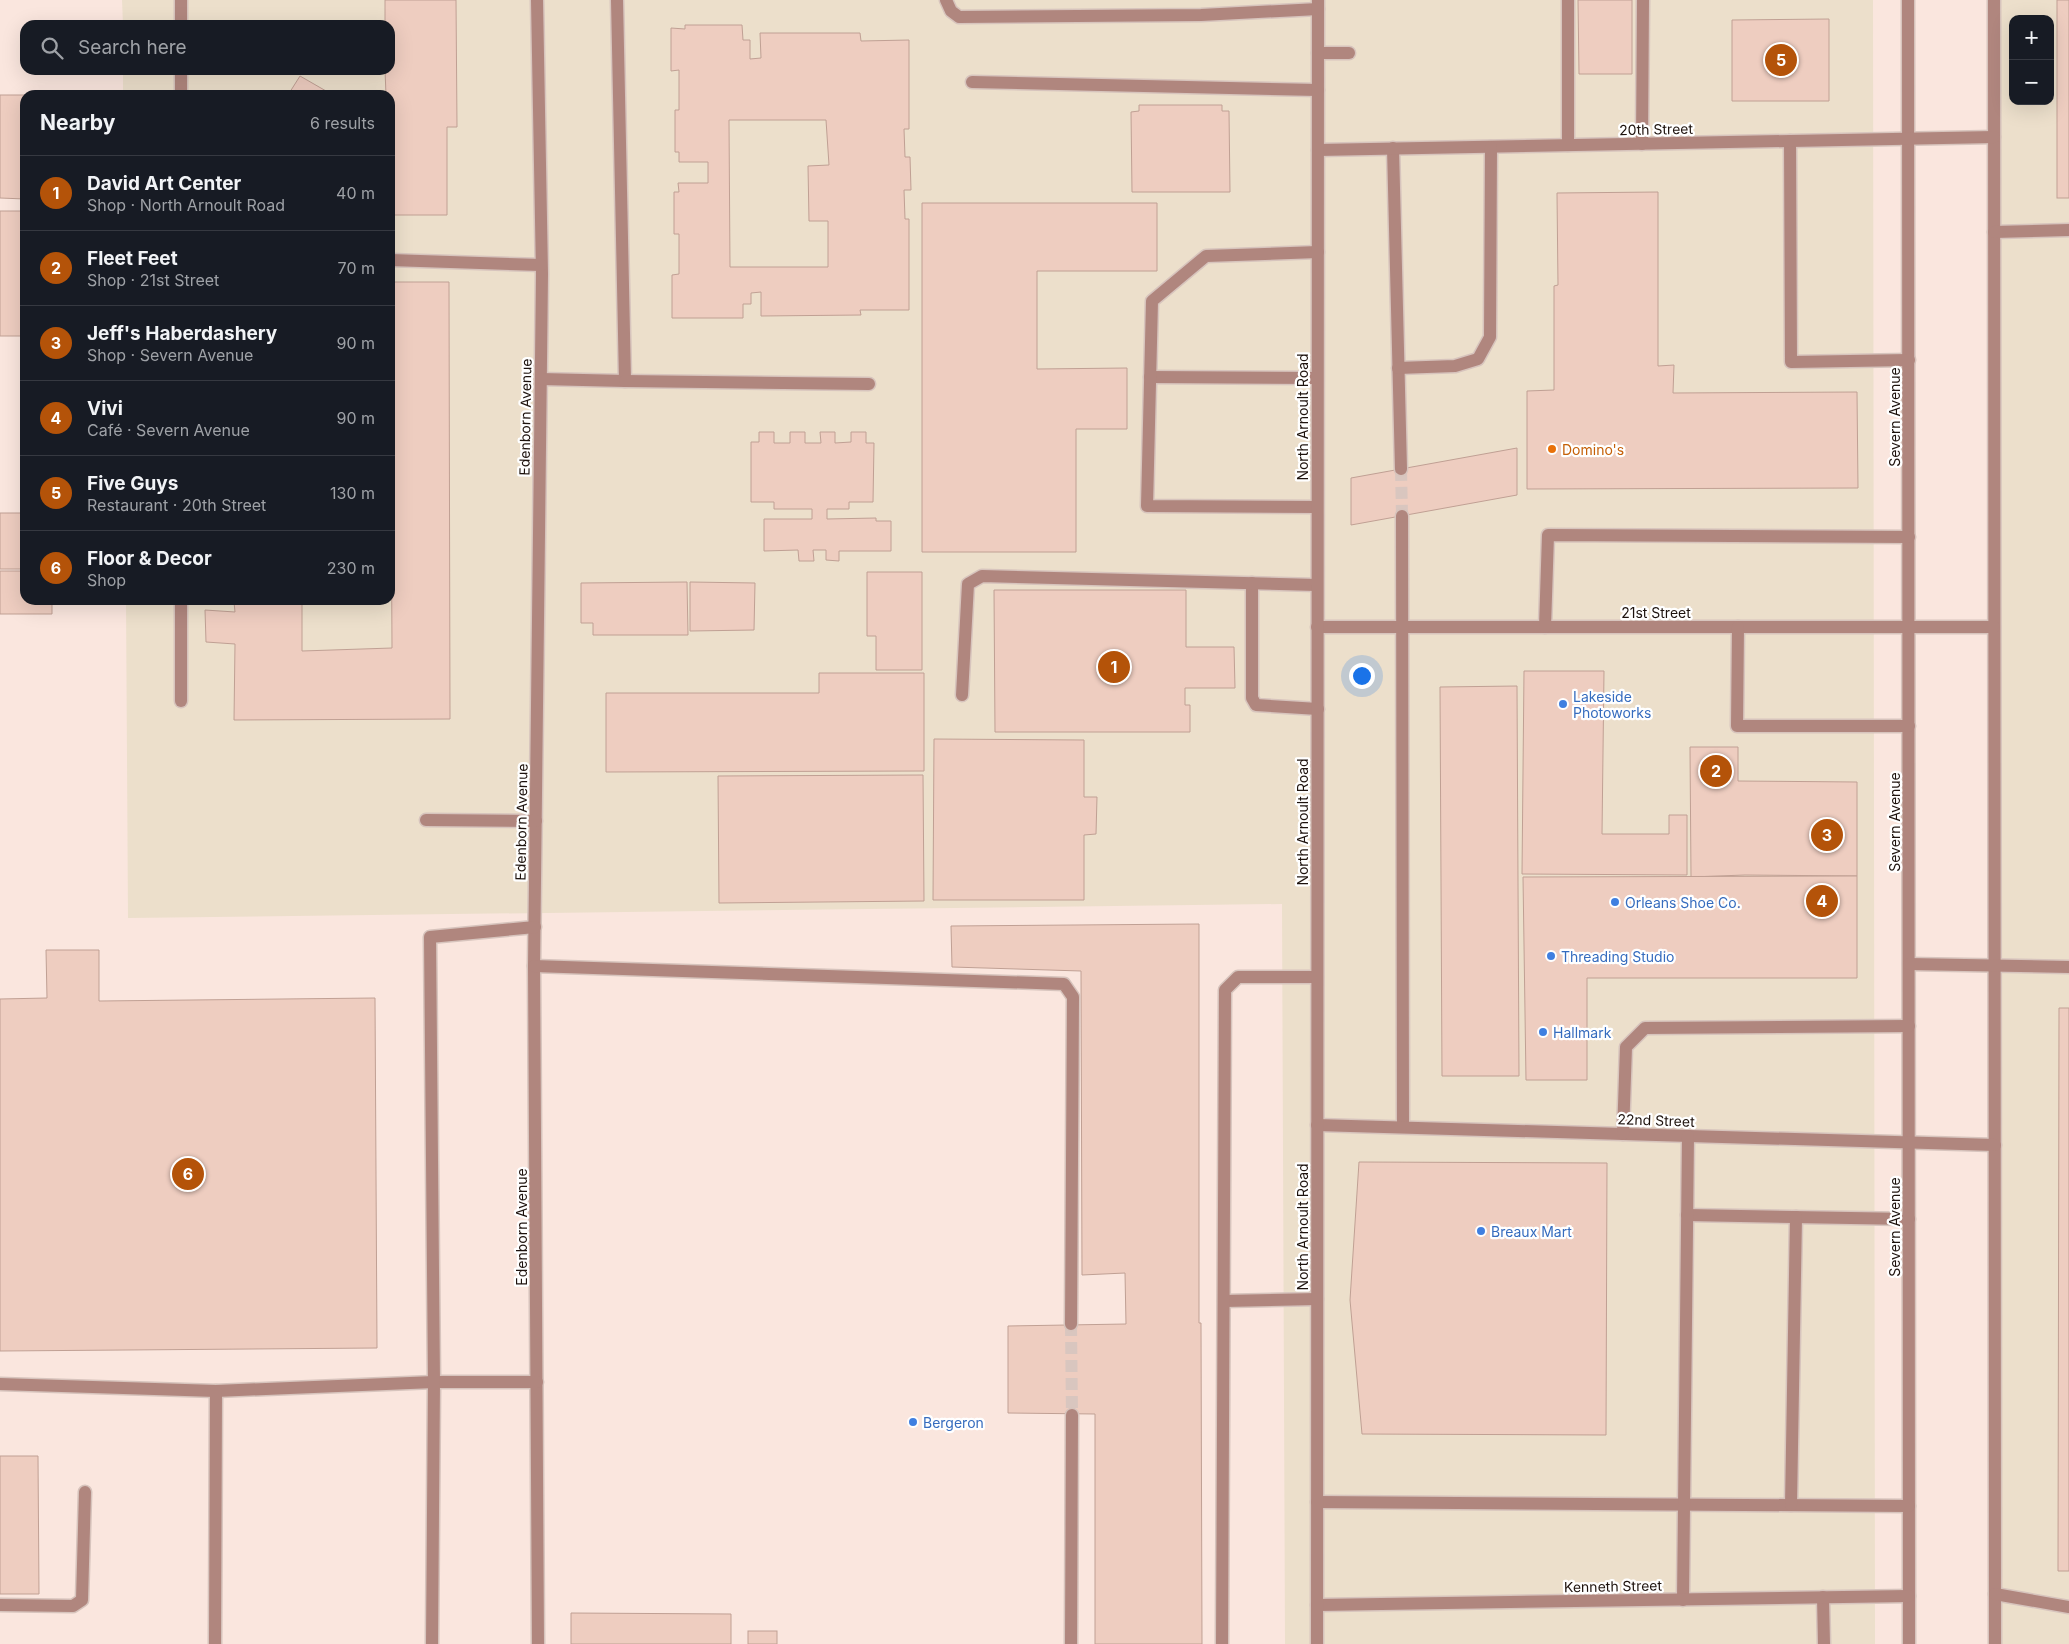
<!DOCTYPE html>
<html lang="en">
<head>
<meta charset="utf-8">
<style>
	body { margin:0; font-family:Inter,sans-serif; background:#242831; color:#f1f3f6 }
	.controls { position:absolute; right:15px; top:15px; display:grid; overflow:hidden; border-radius:10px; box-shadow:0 5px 20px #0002 }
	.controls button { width:45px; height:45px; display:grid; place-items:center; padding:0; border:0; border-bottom:1px solid #363941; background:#171b24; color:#f1f3f6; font:25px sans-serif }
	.you { position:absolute; left:1361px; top:675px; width:18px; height:18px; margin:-12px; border:4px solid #fff; border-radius:50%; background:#1a73e8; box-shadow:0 0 0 8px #1a73e833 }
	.badge { display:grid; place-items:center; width:32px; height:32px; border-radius:50%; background:#b45309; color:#fff; font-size:16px; font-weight:700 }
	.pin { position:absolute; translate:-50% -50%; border:2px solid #fff; box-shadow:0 1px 5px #0006 }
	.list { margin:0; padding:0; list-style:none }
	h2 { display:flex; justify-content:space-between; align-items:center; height:65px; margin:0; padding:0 20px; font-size:21px }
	h2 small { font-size:16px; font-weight:400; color:#9ea1a6 }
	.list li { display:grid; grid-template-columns:32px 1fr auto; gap:15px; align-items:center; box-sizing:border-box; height:75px; padding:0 20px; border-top:1px solid #363941 }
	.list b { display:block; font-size:19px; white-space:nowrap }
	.list p { margin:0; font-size:16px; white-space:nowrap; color:#9ea1a6 }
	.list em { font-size:16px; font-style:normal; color:#9ea1a6 }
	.icon { flex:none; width:28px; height:28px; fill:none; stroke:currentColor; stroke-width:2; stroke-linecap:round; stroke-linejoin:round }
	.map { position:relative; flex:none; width:2069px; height:1644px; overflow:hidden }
	.search { position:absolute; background:#171b24; box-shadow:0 5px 20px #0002; left:20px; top:20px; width:375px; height:55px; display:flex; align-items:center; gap:12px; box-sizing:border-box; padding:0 18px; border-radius:15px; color:#9ea1a6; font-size:19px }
	.panel { position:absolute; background:#171b24; box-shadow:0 5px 20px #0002; left:20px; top:90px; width:375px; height:515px; border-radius:15px }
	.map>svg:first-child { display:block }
	.commercial { fill:#ecdfcb; fill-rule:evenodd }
	.building { fill:#eecdc0; stroke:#c0a094; fill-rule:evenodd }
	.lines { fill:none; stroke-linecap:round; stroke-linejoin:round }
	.minor-tunnel { stroke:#d9c6bf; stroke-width:12; stroke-dasharray:12 6; stroke-linecap:butt }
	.minor-casing { stroke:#d7c4bd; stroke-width:15 }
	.minor { stroke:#b0867e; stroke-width:12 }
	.food-dot { fill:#e8710a; stroke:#fff; stroke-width:2 }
	.shop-dot { fill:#3f7fe0; stroke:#fff; stroke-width:2 }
	.labels { text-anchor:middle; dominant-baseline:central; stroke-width:4.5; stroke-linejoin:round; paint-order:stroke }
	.street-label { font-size:14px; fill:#1d120d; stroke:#fff }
	.food-label { font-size:14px; fill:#c56008; stroke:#fff; text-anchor:start }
	.shop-label { font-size:14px; fill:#366cbe; stroke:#fff; text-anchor:start }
</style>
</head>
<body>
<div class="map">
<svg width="2069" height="1644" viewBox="0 0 2069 1644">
	<rect width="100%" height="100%" fill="#fae6de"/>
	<g class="commercial">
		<polygon points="122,0 1873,0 1875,1644 1285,1644 1282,904 128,918 126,600 390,600 390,95 123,95 123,70 390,70 390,25 123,25"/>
		<path d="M1996,0H2069V1644H1995ZM2013,19H2050V101H2013Z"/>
	</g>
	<g class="building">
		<polygon points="385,0 456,0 457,127 447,127 447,215 390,215 390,95 386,95 385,70 390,70 390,25 385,25"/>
		<polygon points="1578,0 1632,0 1632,74 1579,74"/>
		<rect x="2057" y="0" width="12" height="198"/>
		<polygon points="1829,19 1829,101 1732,101 1732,20"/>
		<path d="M685,25H742L743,40H750V59L761,58L760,33H860L861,41L909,40V129H904L905,157H910L911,190H904L905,219H909V310H860L861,315L761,316V292L751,293V304H743V318H672V275L679,274V234H674V192H679L678,183H708V162H679V152H675V110H679V70L671,71V28L685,29ZM729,120H826L829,165L808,166L809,221H828V267H730Z"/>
		<polygon points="300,76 333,95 288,95"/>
		<polygon points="0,95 25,95 25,199 0,198"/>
		<polygon points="1139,105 1222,105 1222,111 1229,111 1230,192 1132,192 1131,112 1139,111"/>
		<polygon points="1658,192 1658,366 1674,365 1673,393 1857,392 1858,488 1527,489 1527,391 1554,390 1554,286 1558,285 1557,193"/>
		<polygon points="922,203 1157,203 1157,271 1037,271 1037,369 1127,368 1127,429 1076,429 1076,552 922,552"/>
		<rect x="0" y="211" width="25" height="125"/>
		<polygon points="390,282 449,282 450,719 234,720 235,644 206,642 205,610 235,612 234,602 188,602 188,600 302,600 302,651 392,648"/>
		<polygon points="759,432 774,432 774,443 790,443 790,432 805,432 805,443 821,443 820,432 835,432 835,443 851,442 851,432 866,432 866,443 874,443 873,502 849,502 849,509 827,509 827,519 876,518 876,521 891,521 891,551 839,551 839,561 826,560 826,550 813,550 814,561 799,561 798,550 764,551 764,519 812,519 812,509 774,509 774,502 751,502 751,442 759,442"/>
		<polygon points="1517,448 1517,495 1351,525 1351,478"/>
		<rect x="0" y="513" width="25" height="56"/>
		<polygon points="0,571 25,571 25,600 52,600 52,614 0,614"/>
		<polygon points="867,572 922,572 922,670 876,670 876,636 867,636"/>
		<polygon points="687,582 688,635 593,635 593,623 581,623 581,583"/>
		<polygon points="690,582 755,583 754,630 690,631"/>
		<polygon points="994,590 1186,590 1186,647 1234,647 1235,688 1185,688 1185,705 1190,705 1190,732 995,732"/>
		<polygon points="1524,671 1604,671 1602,834 1669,834 1669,815 1687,815 1687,875 1522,874"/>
		<polygon points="819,673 924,673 924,771 606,772 606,693 819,693"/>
		<polygon points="1517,686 1519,1076 1442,1076 1440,687"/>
		<polygon points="934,739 1084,740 1084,797 1097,797 1096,834 1084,835 1084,900 933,900"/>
		<polygon points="1690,747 1738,747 1738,781 1857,782 1857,876 1745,875 1691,877"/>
		<polygon points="923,775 924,901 719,903 718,776"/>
		<polygon points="1857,876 1857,978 1587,978 1587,1080 1526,1080 1523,877"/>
		<polygon points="1199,924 1199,1323 1201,1323 1202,1644 1095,1644 1095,1414 1008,1413 1008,1326 1126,1324 1125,1273 1082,1275 1081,971 952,967 951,926"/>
		<polygon points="46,950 99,950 99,1001 375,998 377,1348 0,1351 0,999 47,998"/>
		<polygon points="2059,1008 2069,1008 2069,1571 2058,1571"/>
		<polygon points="1359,1162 1607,1163 1606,1435 1362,1434 1350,1300"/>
		<polygon points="0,1456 38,1456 39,1594 0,1594"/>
		<polygon points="571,1613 731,1614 731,1644 571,1644"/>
		<rect x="748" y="1631" width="29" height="13"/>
	</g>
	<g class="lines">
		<g class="minor-tunnel">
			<polyline points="1401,469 1402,516"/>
			<polyline points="1071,1324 1072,1415"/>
		</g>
		<defs>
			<g id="minor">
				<polyline points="181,0 181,25"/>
				<polyline points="537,0 542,274 534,966 538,1644"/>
				<polyline points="946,0 951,11 959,17 1201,15 1318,9"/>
				<polyline points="1568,0 1568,145"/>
				<polyline points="1908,0 1909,1644"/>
				<polyline points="1994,0 1995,1644"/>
				<polyline points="1318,53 1349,53"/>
				<polyline points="181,70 181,95"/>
				<polyline points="972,82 1318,90"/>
				<polyline points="1790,141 1791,362 1909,360"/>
				<polyline points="1642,144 1643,0"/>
				<polyline points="1393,148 1401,469"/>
				<polyline points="1318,150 1994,137"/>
				<polyline points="1994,232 2069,230"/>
				<polyline points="390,260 541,265"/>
				<polyline points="1398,368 1455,366 1478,359 1490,337 1491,147"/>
				<polyline points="1150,377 1317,378"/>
				<polyline points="541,379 625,381 617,0"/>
				<polyline points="625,381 869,384"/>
				<polyline points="1317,507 1147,506 1152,301 1206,256 1318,252"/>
				<polyline points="1402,516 1403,1127"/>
				<polyline points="1252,583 1252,698 1256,705 1318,709"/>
				<polyline points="181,600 181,701"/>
				<polyline points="1317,627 1994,627"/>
				<polyline points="1545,627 1548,535 1909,537"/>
				<polyline points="1738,627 1737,726 1909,726"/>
				<polyline points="962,695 968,584 982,576 1317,585"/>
				<polyline points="426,820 536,821"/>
				<polyline points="1909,964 2069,967"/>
				<polyline points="534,966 1064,984 1073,997 1071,1324"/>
				<polyline points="1317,1125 1995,1145"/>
				<polyline points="1623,1134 1626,1047 1645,1028 1909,1026"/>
				<polyline points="1687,1215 1909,1219"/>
				<polyline points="1224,1301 1317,1299"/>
				<polyline points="0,1384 216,1391 434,1382 537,1382"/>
				<polyline points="1317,1502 1909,1506"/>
				<polyline points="1791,1505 1796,1217"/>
				<polyline points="1995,1594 2069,1607"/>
				<polyline points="1823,1597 1824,1644"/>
				<polyline points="1683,1600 1688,1136"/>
				<polyline points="0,1605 73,1606 82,1600 85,1492"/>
				<polyline points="1317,1605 1909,1596"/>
				<polyline points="215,1644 216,1391"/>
				<polyline points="432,1644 434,1382 430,937 535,927"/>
				<polyline points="1071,1644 1072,1415"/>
				<polyline points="1222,1644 1225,990 1238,977 1317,977"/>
				<polyline points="1317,1644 1318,0"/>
			</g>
		</defs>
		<use href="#minor" class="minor-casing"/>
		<use href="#minor" class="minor"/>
	</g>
	<circle class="food-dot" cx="1552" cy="449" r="5"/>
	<g class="shop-dot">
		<circle cx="1563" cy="704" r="5"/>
		<circle cx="1615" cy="902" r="5"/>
		<circle cx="1551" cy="956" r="5"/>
		<circle cx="1543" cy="1032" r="5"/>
		<circle cx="1481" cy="1231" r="5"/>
		<circle cx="913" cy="1422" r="5"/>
	</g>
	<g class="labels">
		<g class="street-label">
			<text transform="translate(1656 129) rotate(-1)">20th Street</text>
			<text transform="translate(525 417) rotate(-89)">Edenborn Avenue</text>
			<text transform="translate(1302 417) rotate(-90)">North Arnoult Road</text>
			<text transform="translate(1894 417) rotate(-90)">Severn Avenue</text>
			<text x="1656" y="612">21st Street</text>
			<text transform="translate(521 822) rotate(-89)">Edenborn Avenue</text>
			<text transform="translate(1302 822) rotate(-90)">North Arnoult Road</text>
			<text transform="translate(1894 822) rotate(-90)">Severn Avenue</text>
			<text transform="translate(1656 1120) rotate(2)">22nd Street</text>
			<text transform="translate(521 1227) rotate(-90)">Edenborn Avenue</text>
			<text transform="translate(1302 1227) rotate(-90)">North Arnoult Road</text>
			<text transform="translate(1894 1227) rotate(-90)">Severn Avenue</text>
			<text transform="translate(1613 1586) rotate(-1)">Kenneth Street</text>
		</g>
		<g class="food-label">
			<text x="1562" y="449">Domino's</text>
		</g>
		<g class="shop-label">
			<text x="1573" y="696">Lakeside<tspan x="1573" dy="16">Photoworks</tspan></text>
			<text x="1625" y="902">Orleans Shoe Co.</text>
			<text x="1561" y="956">Threading Studio</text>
			<text x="1553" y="1032">Hallmark</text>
			<text x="1491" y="1231">Breaux Mart</text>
			<text x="923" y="1422">Bergeron</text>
		</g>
	</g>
</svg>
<div class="controls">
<button>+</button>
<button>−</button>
</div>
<div class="you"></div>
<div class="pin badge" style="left:1114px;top:667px">1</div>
<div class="pin badge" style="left:1716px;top:771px">2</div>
<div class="pin badge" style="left:1827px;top:835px">3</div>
<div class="pin badge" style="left:1822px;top:901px">4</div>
<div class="pin badge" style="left:1781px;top:60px">5</div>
<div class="pin badge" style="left:188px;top:1174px">6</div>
<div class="search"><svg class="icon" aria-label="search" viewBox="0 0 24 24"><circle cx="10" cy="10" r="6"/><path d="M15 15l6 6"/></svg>Search here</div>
<section class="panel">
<h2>Nearby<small>6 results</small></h2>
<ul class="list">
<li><span class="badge">1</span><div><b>David Art Center</b><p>Shop · North Arnoult Road</p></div><em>40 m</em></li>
<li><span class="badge">2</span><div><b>Fleet Feet</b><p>Shop · 21st Street</p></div><em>70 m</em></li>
<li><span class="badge">3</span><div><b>Jeff's Haberdashery</b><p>Shop · Severn Avenue</p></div><em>90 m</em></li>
<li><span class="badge">4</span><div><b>Vivi</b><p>Café · Severn Avenue</p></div><em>90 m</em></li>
<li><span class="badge">5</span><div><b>Five Guys</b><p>Restaurant · 20th Street</p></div><em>130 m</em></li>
<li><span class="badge">6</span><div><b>Floor &amp; Decor</b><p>Shop</p></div><em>230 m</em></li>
</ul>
</section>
</div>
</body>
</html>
